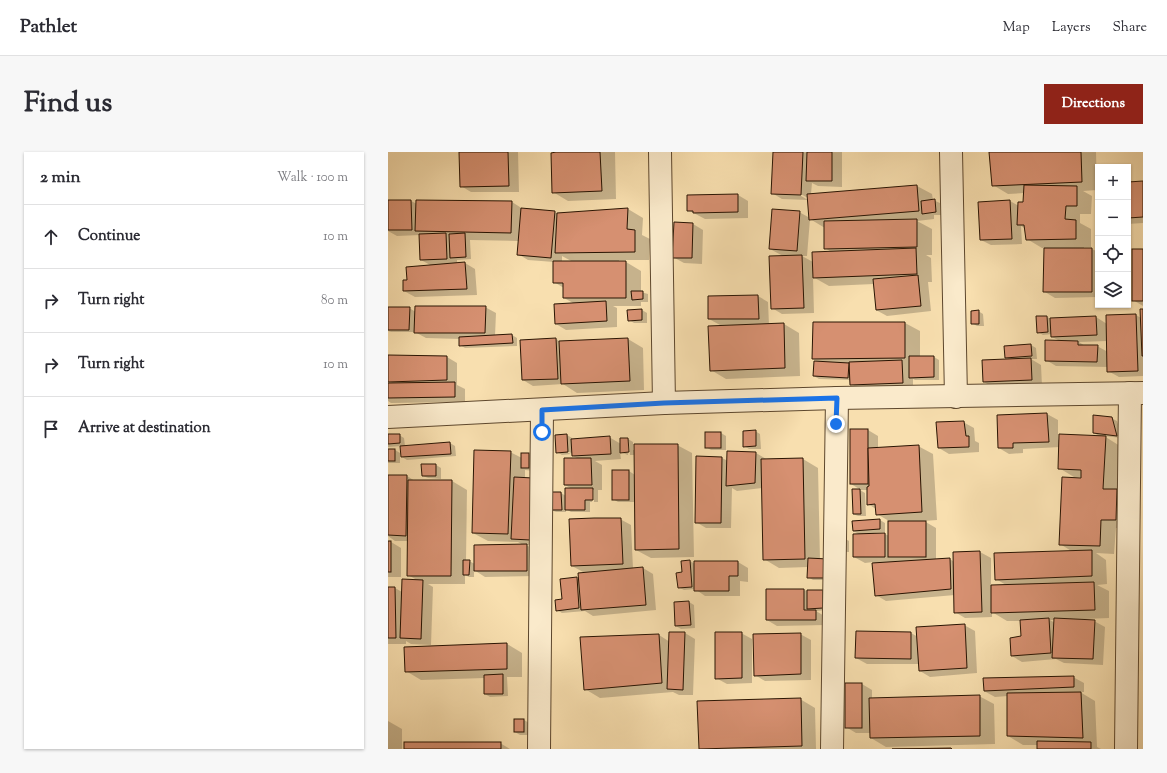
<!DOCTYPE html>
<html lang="en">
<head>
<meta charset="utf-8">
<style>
	body { margin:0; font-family:"Sorts Mill Goudy",serif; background:#f7f7f7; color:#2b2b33 }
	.controls { position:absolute; right:12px; top:12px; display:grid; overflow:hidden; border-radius:0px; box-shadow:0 1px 3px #0004 }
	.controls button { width:36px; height:36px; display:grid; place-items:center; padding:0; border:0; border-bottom:1px solid #e1e1e2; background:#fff; color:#2b2b33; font:20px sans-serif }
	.stop { position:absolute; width:12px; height:12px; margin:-9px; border:3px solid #1a73e8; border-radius:50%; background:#fff }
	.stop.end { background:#1a73e8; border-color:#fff; box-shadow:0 1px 4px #0008 }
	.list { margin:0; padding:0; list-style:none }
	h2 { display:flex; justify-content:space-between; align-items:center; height:52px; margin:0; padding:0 16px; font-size:17px }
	h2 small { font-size:13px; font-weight:400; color:#7c7c81 }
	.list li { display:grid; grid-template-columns:26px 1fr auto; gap:12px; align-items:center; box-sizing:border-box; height:64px; padding:0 16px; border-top:1px solid #e1e1e2 }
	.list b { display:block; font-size:15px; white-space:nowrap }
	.list em { font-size:13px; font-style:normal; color:#7c7c81 }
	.icon { flex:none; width:22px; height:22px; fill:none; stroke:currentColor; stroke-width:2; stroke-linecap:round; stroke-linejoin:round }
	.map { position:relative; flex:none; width:755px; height:597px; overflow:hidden; border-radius:0px }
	header { display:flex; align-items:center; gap:24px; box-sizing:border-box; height:56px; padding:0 20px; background:#fff; border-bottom:1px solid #e1e1e2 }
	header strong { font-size:19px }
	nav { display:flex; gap:22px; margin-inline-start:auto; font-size:14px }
	.intro { display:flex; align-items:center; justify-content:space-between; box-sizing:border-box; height:96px; padding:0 24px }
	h1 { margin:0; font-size:28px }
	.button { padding:10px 18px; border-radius:0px; background:#8f2418; color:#fff; font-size:14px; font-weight:700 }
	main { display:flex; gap:24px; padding:0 24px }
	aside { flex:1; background:#fff; border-radius:0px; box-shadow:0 1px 3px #0004 }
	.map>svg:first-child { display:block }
	.shadow { fill:#0003; fill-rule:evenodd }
	.building { fill:#d69071; stroke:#291402 }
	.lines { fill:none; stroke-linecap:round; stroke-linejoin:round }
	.minor-casing { stroke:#5d472d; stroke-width:24 }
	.minor { stroke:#faeacb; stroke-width:22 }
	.route { stroke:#1a73e8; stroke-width:5 }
</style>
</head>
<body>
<header>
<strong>Pathlet</strong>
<nav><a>Map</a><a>Layers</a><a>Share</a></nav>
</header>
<div class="intro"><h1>Find us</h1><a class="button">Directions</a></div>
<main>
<aside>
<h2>2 min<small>Walk · 100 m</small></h2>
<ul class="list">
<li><svg class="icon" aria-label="ahead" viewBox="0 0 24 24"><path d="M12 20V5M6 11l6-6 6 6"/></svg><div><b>Continue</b></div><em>10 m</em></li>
<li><svg class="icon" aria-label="right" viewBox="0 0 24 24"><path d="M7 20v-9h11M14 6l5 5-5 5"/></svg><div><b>Turn right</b></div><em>80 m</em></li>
<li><svg class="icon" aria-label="right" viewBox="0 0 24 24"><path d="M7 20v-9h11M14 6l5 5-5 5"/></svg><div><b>Turn right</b></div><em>10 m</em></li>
<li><svg class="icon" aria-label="arrive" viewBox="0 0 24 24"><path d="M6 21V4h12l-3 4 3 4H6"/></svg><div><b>Arrive at destination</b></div></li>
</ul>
</aside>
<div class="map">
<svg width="755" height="597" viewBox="0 0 755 597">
	<rect width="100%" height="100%" fill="#f8dfaf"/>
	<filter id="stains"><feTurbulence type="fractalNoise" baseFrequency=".005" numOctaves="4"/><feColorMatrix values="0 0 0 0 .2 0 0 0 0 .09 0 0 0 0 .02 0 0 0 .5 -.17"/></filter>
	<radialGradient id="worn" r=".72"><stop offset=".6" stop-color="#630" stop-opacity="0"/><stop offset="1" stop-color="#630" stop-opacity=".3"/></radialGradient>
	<g class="shadow">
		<polygon points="72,0 130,0 131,40 83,40 73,34"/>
		<polygon points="169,0 227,0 228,47 180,49 165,40"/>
		<path d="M386,0H454V35L430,34L424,31L423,42L529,34L544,42L545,48L552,51L553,63H546V67L529,69L544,77V103H538L543,106L544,130H540L543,159L499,164L488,158L486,132L441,134L425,125L426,161L394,162L384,156L395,104L382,97L411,60L422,66L420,46L409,40L408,41L420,48L394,47L384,41ZM422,67L437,76V96L445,101L425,110L414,104H419Z"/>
		<polygon points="602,0 708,0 709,38 695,39 704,44 703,62 692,62 692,71 703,77 703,95 696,95 696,97 704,97 710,100 710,145 667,146 657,140 657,96 654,96 639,87 638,77 633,74 634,92 603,93 593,88 591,51 622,49 631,54 636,51 636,41 620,42 605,33"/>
		<polygon points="755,30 755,71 740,72 740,31"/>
		<polygon points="350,43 360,49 360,66 317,67 300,58"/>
		<path d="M0,49H23L29,52L124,50L135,57L167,60L171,62L240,57L255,66L254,83L262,87L261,108H231V110H238L253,119V140L260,142V150H253V154H225L229,156V175L178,178L168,172L187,152L176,146V136L166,130V110L140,108L130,102L131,89L82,88L83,107L69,108V112L77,111L87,117L89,143L27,145L16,139L20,129L44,114L33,108L32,83L9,84L0,79ZM174,104L185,110H174Z"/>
		<polygon points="305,72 315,78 314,112 296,111 285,105"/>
		<polygon points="755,98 755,154 745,148"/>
		<polygon points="370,144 380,150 381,173 396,172 411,181 412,224 338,227 323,218 346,174 346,173 332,173 321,167"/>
		<polygon points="97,155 108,161 107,184 124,183 129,186 129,194 77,196 72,193 72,187 38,186 27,180 3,180 0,179 0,156 21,156 28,160"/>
		<polygon points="254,158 259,161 259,171 246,171 241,168"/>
		<path d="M755,158V224L731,225L720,219V215L668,214L658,208L672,189L664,185V182L655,183L650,180L659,165L663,167L708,165L719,172L748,163L753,166ZM719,189L720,200L709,194H697L691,190Z"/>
		<polygon points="590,159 595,162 596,174 589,174 584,171"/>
		<polygon points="517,171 532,179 532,205 546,205 551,208 551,228 527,228 525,227 525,236 474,238 463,232 463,228 431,227 426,224 432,211 425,207"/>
		<polygon points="168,187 173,190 240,187 255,196 256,238 189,241 175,232 145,234 135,228 133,189"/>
		<polygon points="643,193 648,196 649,207 643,207 653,213 654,234 606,236 596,230 622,208 618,205"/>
		<polygon points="59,205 69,211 69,233 77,237 77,250 3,251 0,249 0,232 6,232 1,229"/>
		<path d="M659,262L670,268V288L713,285L706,281L723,266L729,269L734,286L716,284L732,294L743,376H728L726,402L708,401L718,408L719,432L709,433L721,439V466L697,467V468L706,469L717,475L715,513L676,511L668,507L634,510L624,504L634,485L633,469H619L604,460V465L577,466L567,460V443L498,449L488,443L485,410L477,411L466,405L473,383L465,379L492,368L497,371V380L486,381V382H497L501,384V369L489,362L488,357L480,352V338H473L463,332L480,278L490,284V296L530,294L545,302L549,368L536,369L548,376V408L562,407L566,410V401L592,400L603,406V434L618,433L608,427L685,400L672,392L694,325H686L671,316L672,295L635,297V301L621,302L611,296L610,264ZM662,468H667V471Z"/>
		<polygon points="575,270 586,276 587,289 591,291 591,300 561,302 551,296"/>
		<polygon points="367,279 372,282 373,297 361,297 356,294"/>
		<polygon points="318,281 333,281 338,284 338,298 323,298 318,295"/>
		<polygon points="0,283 11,283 16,286 17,294 62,291 67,294 68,304 19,308 14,305 13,294 0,295"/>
		<polygon points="179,283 184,286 184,288 221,285 233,292 240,287 245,290 245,298 289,293 304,301 306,405 263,406 248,398 248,338 246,338 246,350 230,350 225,347 241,319 247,323 247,303 242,303 241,289 239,289 240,303 232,300 233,307 207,309 214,313 214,338 210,338 210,350 206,350 206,338 204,338 204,350 202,350 202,360 183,360 178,357 178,360 168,360 163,358 163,341 173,341 178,344 184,337 177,333 191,307 185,304 185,302 176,297 175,298 183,302 174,303 169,300"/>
		<polygon points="0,298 7,298 12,301 12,311 0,311"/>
		<polygon points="122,300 134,306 134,302 141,302 146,305 146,319 137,318 137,327 153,393 138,393 149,399 149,424 97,425 86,418 86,425 81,425 77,423 77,432 40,432 45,435 43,493 23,492 18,489 18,492 0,492 0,436 7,436 14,440 29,428 20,423 20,389 7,389 0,384 0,324 19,324 27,329 64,329 79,338 78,409 81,409 87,412 135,393 130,390 100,389 85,381"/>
		<polygon points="368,301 378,307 378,308 415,307 430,316 432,408 445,428 425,428 420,425 420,415 391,416 376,407 374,336 349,339 344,336 343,376 318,376 308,370 334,306 340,309"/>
		<polygon points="48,313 53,316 53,327 40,326 35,324"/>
		<polygon points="472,338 477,341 478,364 470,364 465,362"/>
		<polygon points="232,367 243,373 245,417 255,416 265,422 268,458 205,464 197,459 174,461 169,458 188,426 192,429 197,421 184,414"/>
		<polygon points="456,386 461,389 461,400 456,400"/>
		<polygon points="0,390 3,390 13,396 13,425 0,425"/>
		<polygon points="302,409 307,412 350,410 360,416 360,430 352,429 352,444 317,444 307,437 296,438 290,435 295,421"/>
		<polygon points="416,438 419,439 434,439 439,442 439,458 428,459 438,465 438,473 389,474 379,468"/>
		<polygon points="301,450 306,453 307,476 293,477 288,474"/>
		<polygon points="576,473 587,479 589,521 542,525 532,519 532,512 479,512 468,506 523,481 530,485"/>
		<polygon points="282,481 297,481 307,487 305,543 291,543 285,540 212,546 197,537 271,483 282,490"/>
		<polygon points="353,481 364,487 364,531 339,532 328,526"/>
		<polygon points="412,482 423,488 423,528 377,529 367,523"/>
		<polygon points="119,492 134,501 134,525 119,525 120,544 102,545 97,542 97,526 33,528 18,519"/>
		<polygon points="685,525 696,531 696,540 692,540 707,549 709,595 713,597 650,597 650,593 635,593 620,584 620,544 607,545 596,539"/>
		<polygon points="474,532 484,538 484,546 591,544 606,552 607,592 498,595 483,586 483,581 468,581 458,575"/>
		<polygon points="412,547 427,556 428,597 312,597 310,550"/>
		<polygon points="136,568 141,571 141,583 132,583 127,580"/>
		<polygon points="0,569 14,577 14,597 0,597"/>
		<polygon points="112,591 122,597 17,597"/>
	</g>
	<g class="building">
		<polygon points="71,0 120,0 121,34 72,35"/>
		<polygon points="168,0 212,0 214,39 164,41 163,1"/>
		<polygon points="385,0 415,0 413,43 383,42"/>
		<polygon points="419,0 444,0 444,29 418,29"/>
		<polygon points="601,0 693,0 694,30 604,34"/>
		<polygon points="755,29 755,65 740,66 740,30"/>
		<polygon points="529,33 531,59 421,68 419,42"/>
		<polygon points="636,33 689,34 689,54 678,54 677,67 688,68 688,87 638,88 636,73 629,73 630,50 635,50"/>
		<polygon points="350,42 350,60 305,61 305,59 299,59 299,43"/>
		<polygon points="547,47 548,60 534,62 533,49"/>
		<polygon points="0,48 23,48 24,78 0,78"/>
		<polygon points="28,48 124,49 123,81 27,79"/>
		<polygon points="622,48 624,87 592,88 590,50"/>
		<polygon points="133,56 167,59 163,106 129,103"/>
		<polygon points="240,56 239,77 247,78 247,100 167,101 169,61"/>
		<polygon points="384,57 412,59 409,99 381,97"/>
		<polygon points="529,67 529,95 436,97 436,69"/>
		<polygon points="286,70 305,71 304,106 284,106"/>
		<polygon points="58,81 59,107 32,108 31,82"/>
		<polygon points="77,81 78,105 62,106 61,82"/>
		<polygon points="528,96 529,122 425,126 424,100"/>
		<polygon points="656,96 704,96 704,140 655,140"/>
		<rect x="744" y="97" width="11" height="52"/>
		<polygon points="414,103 416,156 383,157 381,104"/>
		<polygon points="165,109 238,109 238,146 175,146 175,131 165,131"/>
		<polygon points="77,110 79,137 15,139 15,128 19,128 18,115"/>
		<polygon points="530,123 533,154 488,158 485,127"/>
		<polygon points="243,139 255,139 255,147 244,148"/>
		<polygon points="370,143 371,167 320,167 320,144"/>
		<polygon points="218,149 219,169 167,172 166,152"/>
		<polygon points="27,154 98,154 97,181 26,181"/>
		<polygon points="0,155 22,155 21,178 0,178"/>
		<polygon points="254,157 254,168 240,169 239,158"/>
		<polygon points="752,157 755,157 755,204 754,204"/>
		<polygon points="591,158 591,172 583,172 583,159"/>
		<polygon points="748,162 750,219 719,220 718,163"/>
		<polygon points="648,164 659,164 660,180 649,181"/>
		<polygon points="708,164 709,183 663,185 662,166"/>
		<polygon points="425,170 517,170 517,206 424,207"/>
		<polygon points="396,171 397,216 322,219 320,174"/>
		<polygon points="124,182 125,191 71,194 71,185"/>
		<polygon points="168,186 170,227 134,228 132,188"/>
		<polygon points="240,186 242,229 173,232 171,189"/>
		<polygon points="657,188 690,189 690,193 710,193 709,210 657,209"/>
		<polygon points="643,192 644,204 617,206 616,194"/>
		<polygon points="0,203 59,204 59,228 0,230"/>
		<polygon points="521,204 546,204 546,225 521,226"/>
		<polygon points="643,206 644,228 595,230 594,208"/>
		<polygon points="514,208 515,231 462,233 461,210"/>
		<polygon points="426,209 461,211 460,226 425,224"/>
		<polygon points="67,230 67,245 0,246 0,231"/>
		<polygon points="659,261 661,290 625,291 625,296 610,296 609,263"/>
		<polygon points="705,263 724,265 729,284 705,281"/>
		<polygon points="576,269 578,284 581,284 581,295 550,296 548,270"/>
		<rect x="462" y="277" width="18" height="55"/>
		<polygon points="368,278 368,294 355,295 355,279"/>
		<rect x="317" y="280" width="16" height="16"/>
		<polygon points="0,282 12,282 12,291 0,292"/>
		<polygon points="179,282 180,300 168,301 167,283"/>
		<polygon points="671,282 718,284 715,337 729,337 728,368 713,368 712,394 671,393 674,325 693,326 693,318 670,317"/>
		<polygon points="222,284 223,302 184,304 183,287"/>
		<polygon points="232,286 240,286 241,300 232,301"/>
		<polygon points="62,290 63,302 13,305 12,294"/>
		<polygon points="246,292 290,292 291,397 247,398"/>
		<polygon points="531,293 534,360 488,363 487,352 479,353 479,335 481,334 480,296"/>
		<rect x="0" y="297" width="7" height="12"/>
		<polygon points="86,298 123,299 120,382 84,381"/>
		<polygon points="339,299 368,300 367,331 338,334"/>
		<rect x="133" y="301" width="8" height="15"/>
		<polygon points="308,304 334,305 333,371 307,371"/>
		<polygon points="176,306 203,306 204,333 176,333"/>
		<polygon points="415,306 417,407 375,408 373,307"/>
		<polygon points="33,312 48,312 48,324 34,324"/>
		<rect x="224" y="318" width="17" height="30"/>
		<polygon points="0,323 19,323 18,384 0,383"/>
		<polygon points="126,325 145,326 142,388 123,387"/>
		<polygon points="20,328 64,328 63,424 19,424"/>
		<polygon points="177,336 205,336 205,348 197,348 197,358 177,358"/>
		<polygon points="464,337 472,337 473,362 465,362"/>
		<polygon points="162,340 173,340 174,358 162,358"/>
		<polygon points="206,366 233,366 235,412 183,414 181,367"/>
		<polygon points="492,367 492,377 465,379 464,369"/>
		<rect x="500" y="369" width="38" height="36"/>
		<polygon points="497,381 497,405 465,405 465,382"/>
		<rect x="0" y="389" width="3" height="31"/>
		<polygon points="139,392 139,419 86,419 86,393"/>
		<polygon points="704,398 704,424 607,428 606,401"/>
		<polygon points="592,399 594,460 566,461 565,400"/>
		<polygon points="420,406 440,407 440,426 419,426"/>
		<polygon points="562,406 563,437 487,444 484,411"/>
		<polygon points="75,408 82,408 81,423 75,423"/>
		<polygon points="302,408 304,435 290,436 288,421 294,420 293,409"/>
		<polygon points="306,409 350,409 350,424 341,424 341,439 306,439"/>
		<polygon points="255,415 258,453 193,458 190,421"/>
		<polygon points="189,425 191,456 168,459 167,448 174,447 172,427"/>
		<polygon points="14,427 35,428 33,487 12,486"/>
		<polygon points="706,430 707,458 603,461 603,433"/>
		<polygon points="0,435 7,435 8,486 0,486"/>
		<polygon points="378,437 416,437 416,458 428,458 428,468 378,468"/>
		<polygon points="419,438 435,438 435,456 419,457"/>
		<polygon points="301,449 303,473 287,474 286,450"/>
		<polygon points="661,466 663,501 623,504 622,486 633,484 632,468"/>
		<polygon points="666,466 707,468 705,507 664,506"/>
		<polygon points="577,472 579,516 531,519 528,475"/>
		<polygon points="468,479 523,480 523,507 467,506"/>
		<polygon points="281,480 297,480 295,538 279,537"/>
		<polygon points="327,480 354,480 354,526 327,527"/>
		<polygon points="413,481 413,522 366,524 365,482"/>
		<polygon points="271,482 274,531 196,538 192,485"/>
		<polygon points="119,491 119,517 17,520 16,495"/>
		<polygon points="115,522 115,542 96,542 96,523"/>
		<polygon points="686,524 686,535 596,539 595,526"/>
		<rect x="457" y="531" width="17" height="45"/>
		<polygon points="693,540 695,586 619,584 619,541"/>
		<polygon points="592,543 592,584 482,586 481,546"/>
		<polygon points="413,546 414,594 311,597 309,549"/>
		<rect x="126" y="567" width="10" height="13"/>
		<polygon points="649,589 703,590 703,597 649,597"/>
		<rect x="16" y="590" width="97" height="7"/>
		<polygon points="563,596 564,597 504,597"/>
	</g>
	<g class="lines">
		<defs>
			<g id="minor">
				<polyline points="272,0 276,251"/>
				<polyline points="563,0 568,245"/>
				<polyline points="0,265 276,251 449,246 755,241"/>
				<polyline points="151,597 154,259"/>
				<polyline points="444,597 449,246"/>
				<polyline points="738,597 742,241"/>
			</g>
		</defs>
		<use href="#minor" class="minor-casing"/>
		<use href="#minor" class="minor"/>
	</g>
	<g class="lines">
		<polyline class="route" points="154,280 154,258 276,251 449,246 448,272"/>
	</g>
	<rect width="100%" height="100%" filter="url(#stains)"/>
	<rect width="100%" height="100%" fill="url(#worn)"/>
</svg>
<div class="controls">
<button>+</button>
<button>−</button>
<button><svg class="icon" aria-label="locate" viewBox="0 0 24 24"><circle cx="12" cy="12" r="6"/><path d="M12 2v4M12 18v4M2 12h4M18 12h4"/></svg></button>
<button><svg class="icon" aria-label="layers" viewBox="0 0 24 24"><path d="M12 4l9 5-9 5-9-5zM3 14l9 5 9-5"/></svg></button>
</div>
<div class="stop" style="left:154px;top:280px"></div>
<div class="stop end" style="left:448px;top:272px"></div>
</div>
</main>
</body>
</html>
